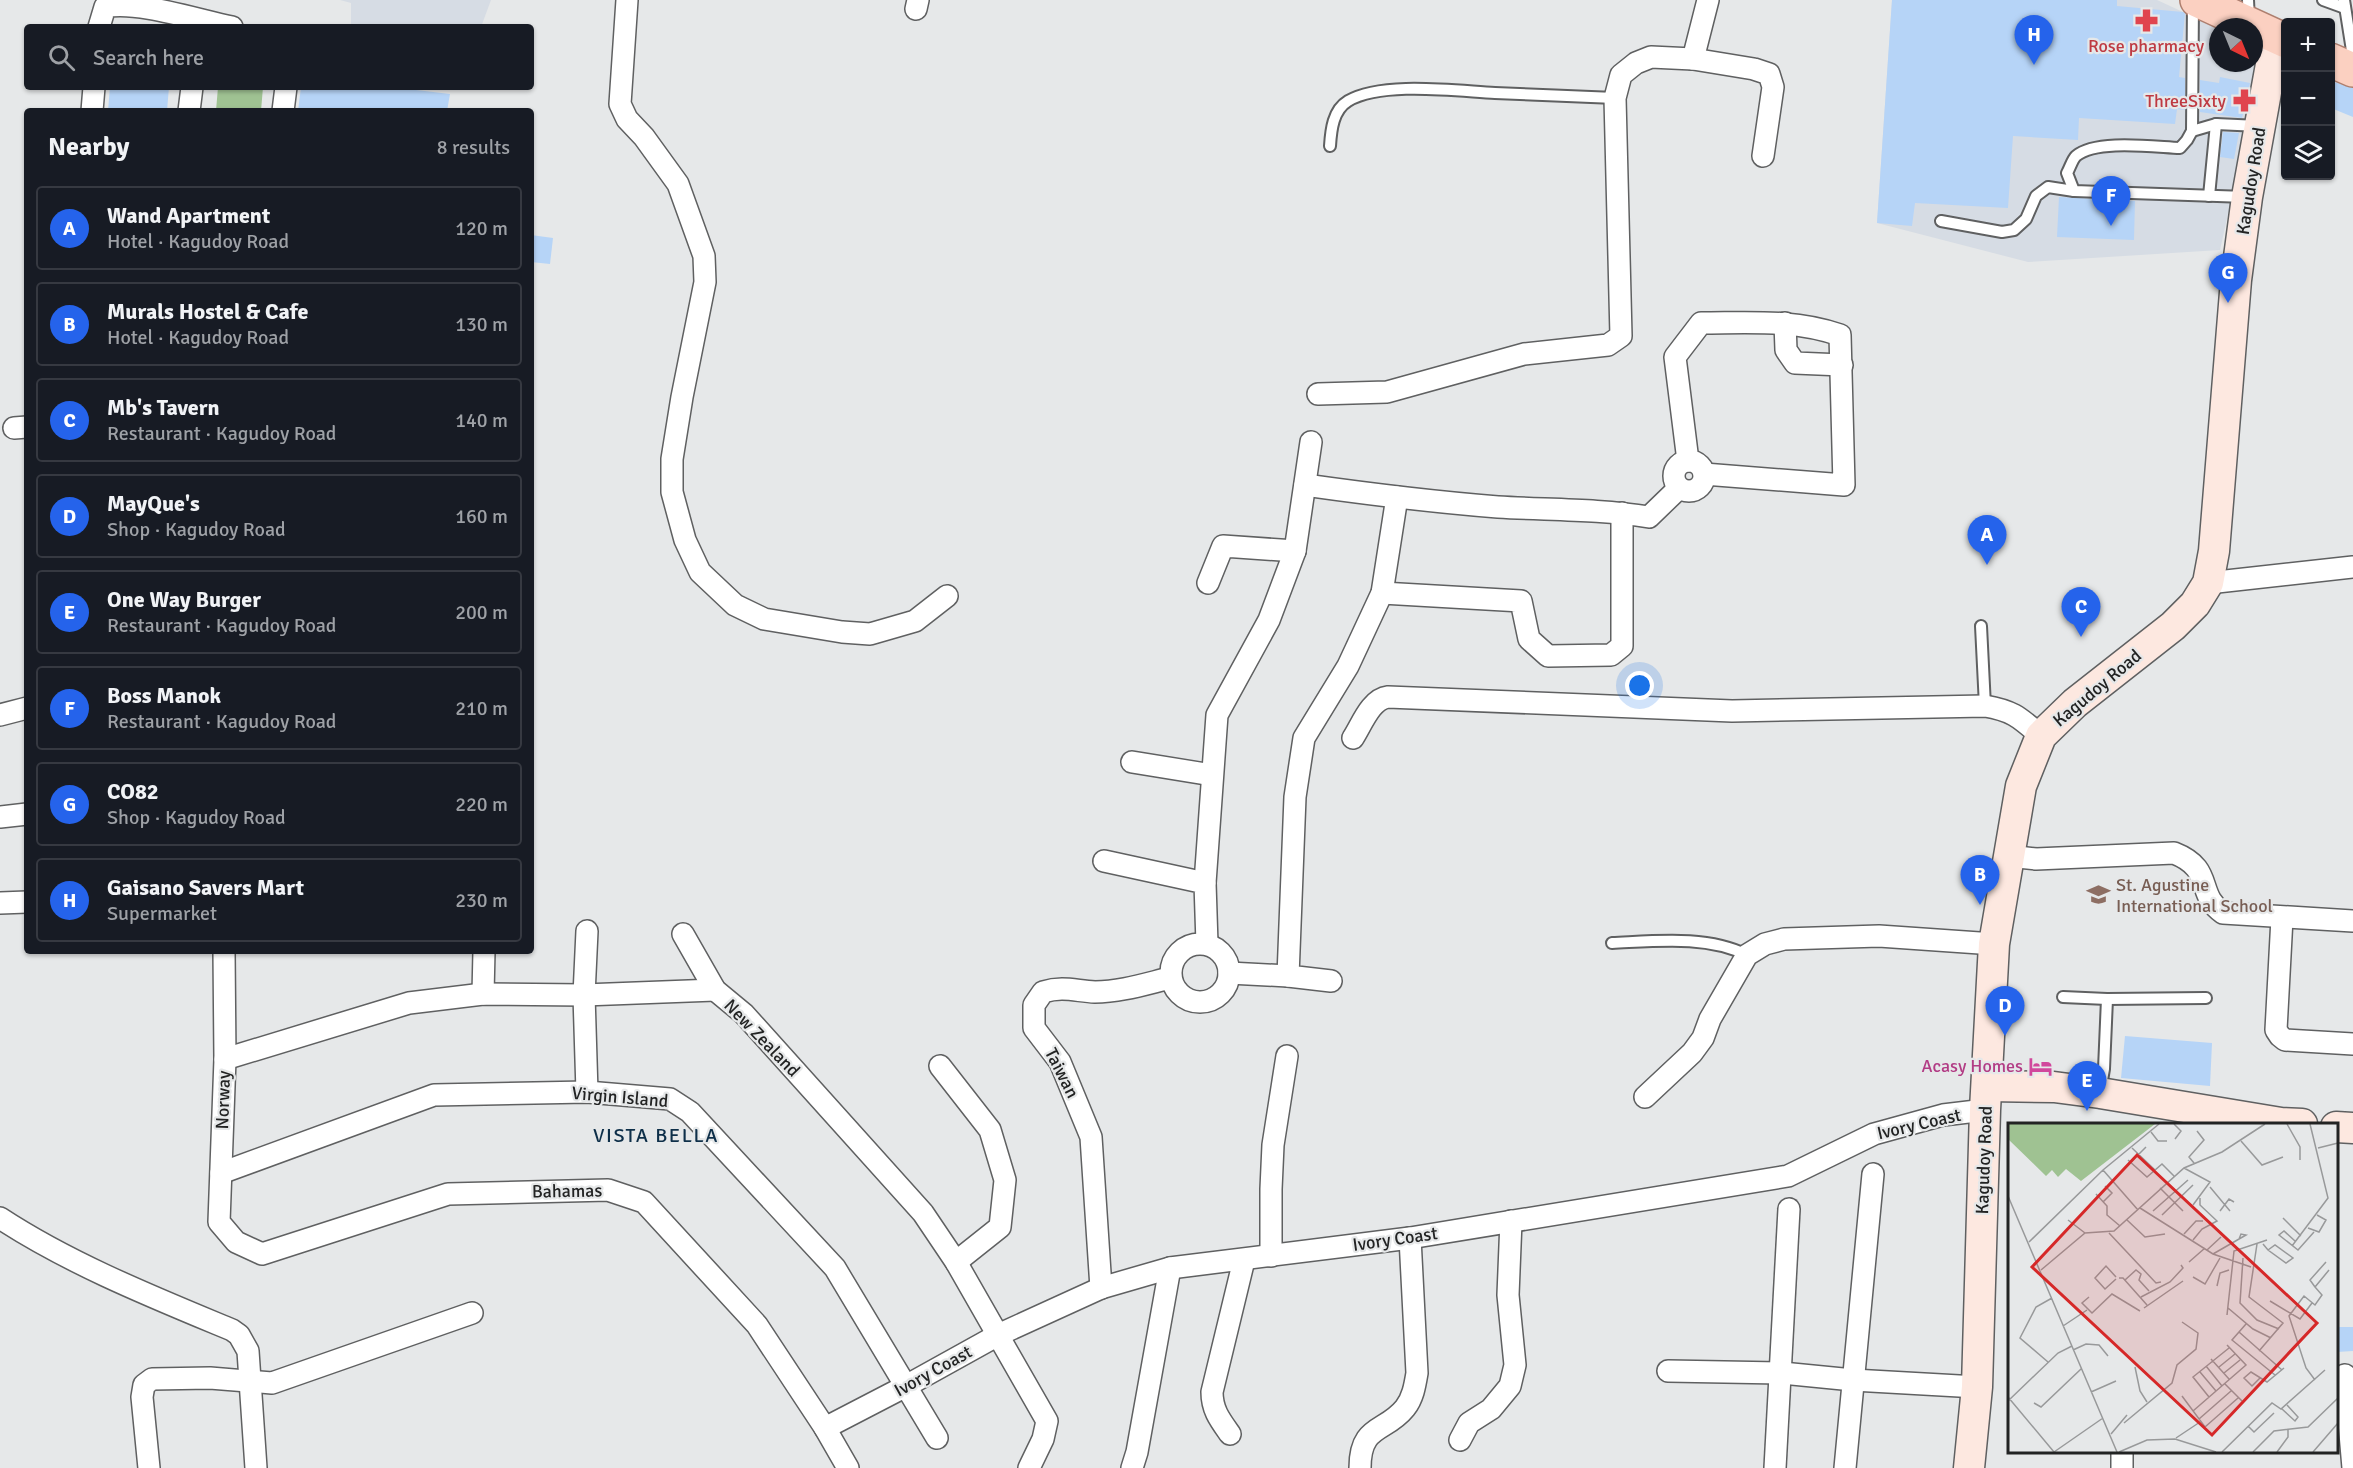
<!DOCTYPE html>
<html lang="en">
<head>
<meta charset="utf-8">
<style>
	body { margin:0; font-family:Signika,sans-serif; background:#20242c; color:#f1f3f6 }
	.controls { position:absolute; right:18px; top:18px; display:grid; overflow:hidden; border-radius:6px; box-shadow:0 2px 4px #0004 }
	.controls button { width:54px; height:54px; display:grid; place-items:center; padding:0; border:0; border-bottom:2px solid #363941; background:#171b24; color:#f1f3f6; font:30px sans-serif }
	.compass { position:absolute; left:2209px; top:18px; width:54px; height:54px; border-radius:50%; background:#171b24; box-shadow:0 2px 4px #0004; rotate:137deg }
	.you { position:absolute; left:1640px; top:686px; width:21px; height:21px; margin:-15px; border:4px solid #fff; border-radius:50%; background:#1a73e8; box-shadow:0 0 0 9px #1a73e833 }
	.badge { display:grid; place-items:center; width:39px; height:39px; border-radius:50%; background:#2563eb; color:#fff; font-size:20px; font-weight:700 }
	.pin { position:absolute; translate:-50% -50px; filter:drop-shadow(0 2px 3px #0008) }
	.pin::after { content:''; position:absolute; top:32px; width:21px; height:18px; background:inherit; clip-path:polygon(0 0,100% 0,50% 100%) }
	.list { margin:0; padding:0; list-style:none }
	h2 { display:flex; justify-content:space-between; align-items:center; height:78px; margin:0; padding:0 24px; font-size:26px }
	h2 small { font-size:20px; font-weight:400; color:#9ea1a6 }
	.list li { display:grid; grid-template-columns:39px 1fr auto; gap:18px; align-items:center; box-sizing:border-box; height:84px; margin:0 12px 12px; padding:0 12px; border:2px solid #363941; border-radius:6px }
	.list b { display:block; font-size:22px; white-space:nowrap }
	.list p { margin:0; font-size:20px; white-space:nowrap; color:#9ea1a6 }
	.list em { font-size:20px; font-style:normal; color:#9ea1a6 }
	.icon { flex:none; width:33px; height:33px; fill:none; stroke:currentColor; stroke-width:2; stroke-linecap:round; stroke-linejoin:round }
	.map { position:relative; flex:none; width:2353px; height:1468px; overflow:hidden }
	.search { position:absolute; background:#171b24; box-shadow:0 2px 4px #0004; left:24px; top:24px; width:510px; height:66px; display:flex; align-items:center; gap:15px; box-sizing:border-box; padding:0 21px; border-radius:6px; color:#9ea1a6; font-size:22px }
	.panel { position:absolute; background:#171b24; box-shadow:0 2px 4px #0004; left:24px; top:108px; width:510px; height:846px; border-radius:6px }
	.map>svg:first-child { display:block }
	.built { fill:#d6dce4 }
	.green { fill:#9fc292 }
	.building { fill:#b6d4f7 }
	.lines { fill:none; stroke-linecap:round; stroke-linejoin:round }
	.lane-casing { stroke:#5f6061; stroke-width:14 }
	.street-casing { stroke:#5f6061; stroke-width:24 }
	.secondary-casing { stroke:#5f6061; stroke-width:33 }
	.primary-casing { stroke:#ae7f6f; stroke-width:36 }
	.lane { stroke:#fff; stroke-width:10 }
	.street { stroke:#fff; stroke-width:21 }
	.secondary { stroke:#fde8e0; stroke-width:30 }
	.primary { stroke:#fbd0c1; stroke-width:33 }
	.labels { text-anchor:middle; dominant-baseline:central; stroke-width:4.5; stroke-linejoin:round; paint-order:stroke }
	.health-label { font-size:18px; fill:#be3a42; stroke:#e6e8e9 }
	.street-label { font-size:18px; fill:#222323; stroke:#e6e8e9 }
	.education-label { font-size:18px; fill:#785e54; stroke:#e6e8e9; text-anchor:start }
	.hotel-label { font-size:18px; fill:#b23c85; stroke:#e6e8e9; text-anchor:end }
	.neighbourhood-label { font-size:20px; letter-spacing:1.5px; fill:#0e2f49; stroke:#e6e8e9 }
	.inset-road { fill:none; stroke:#98999a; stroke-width:1.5 }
	.view { fill:#d62828; fill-opacity:0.15; stroke:#d62828; stroke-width:3 }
	.inset-edge { fill:none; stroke:#222323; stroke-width:3 }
</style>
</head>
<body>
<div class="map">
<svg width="2353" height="1468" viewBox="0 0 2353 1468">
	<rect width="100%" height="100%" fill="#e6e8e9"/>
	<g class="built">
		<polygon points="340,0 491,0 481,27 351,27 351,3"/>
		<polygon points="1892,0 2157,0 2218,28 2218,63 2254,63 2254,46 2264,52 2220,250 2028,262 1877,223"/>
	</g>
	<polygon class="green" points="218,87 263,87 261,111 216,111"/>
	<g class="building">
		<polygon points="1892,0 2117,0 2117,6 2183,12 2185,13 2179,77 2185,78 2185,110 2177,109 2175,124 2079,118 2078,140 2013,136 2008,208 1915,203 1912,226 1877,223"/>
		<polygon points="2220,77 2250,83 2242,118 2200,112 2200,80 2219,83"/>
		<polygon points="2331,81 2353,88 2353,117 2331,108"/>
		<polygon points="110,87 169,87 167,111 108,111"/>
		<polygon points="301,87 391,87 450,94 447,111 298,111"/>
		<polygon points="2223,132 2239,133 2234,159 2220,157"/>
		<polygon points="2059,197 2135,201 2134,240 2057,237"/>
		<polygon points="531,235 553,238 550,264 531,262"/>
		<polygon points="2125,1036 2212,1043 2210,1086 2121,1078"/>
		<polygon points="2337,1327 2353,1327 2353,1351 2337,1352"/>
	</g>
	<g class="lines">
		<defs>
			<g id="lane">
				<polyline points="2248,0 2249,20"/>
				<polyline points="2323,0 2345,8"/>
				<polyline points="2344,0 2353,57"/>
				<path d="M2193,3L2192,131L2187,140L2180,148C2154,147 2096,139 2076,156C2072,160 2070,168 2067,173L2074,191L2246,197"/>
				<polyline points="2192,131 2216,124 2259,126"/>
				<path d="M1330,146C1331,130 1333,110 1348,101C1382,81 1456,91 1495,93C1535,95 1575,96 1615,98"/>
				<polyline points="2209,196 2216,124"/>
				<polyline points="1941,221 2002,232 2014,230 2026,219 2036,196 2048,187 2074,191"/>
				<polyline points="1981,626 1985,706"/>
				<path d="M1612,943C1656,941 1707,935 1747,955"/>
				<polyline points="2063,997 2107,999 2206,998"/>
				<polyline points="2100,1092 2104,1069 2107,999"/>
			</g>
			<g id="street">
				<polyline points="627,0 620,104 627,119 644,137 678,184 704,256 705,282 682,397 672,459 672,492 685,540 700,572 735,605 764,619 842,632 870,634 915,621 947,596"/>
				<polyline points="916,9 918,0"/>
				<path d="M99,27L105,7C136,0 197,20 232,27"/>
				<polyline points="1693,59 1708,0"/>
				<polyline points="92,111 94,87"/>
				<polyline points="189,111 192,87"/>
				<polyline points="283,111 286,87"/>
				<polyline points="1785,323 1786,350 1795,363 1842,365"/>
				<polyline points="1318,394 1387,392 1524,354 1608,345 1621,336 1615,98 1621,75 1636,63 1651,57 1693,59 1754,69 1769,74 1773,87 1763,156"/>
				<polyline points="14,428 27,427"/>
				<path d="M1688,461L1675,357L1701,323C1748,323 1795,319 1840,335L1844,485L1704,474"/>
				<circle cx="1689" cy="476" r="15"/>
				<path d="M1305,485C1369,494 1433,502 1498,507C1548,510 1599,509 1649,517L1679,488"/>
				<polyline points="1208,583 1223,546 1295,551"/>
				<polyline points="2208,583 2353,567"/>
				<polyline points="1382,593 1521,601 1529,639 1548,656 1611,655 1622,646 1622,513"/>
				<polyline points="0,715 27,708"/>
				<path d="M1353,738C1362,724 1371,699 1388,697L1732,711L1985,706C2014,711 2020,718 2041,736"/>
				<polyline points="1132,762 1212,775"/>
				<polyline points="0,817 27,814"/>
				<path d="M2008,856L2036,859L2174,853C2215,869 2195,894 2223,913L2353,921"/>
				<polyline points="1104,861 1205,883 1207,944"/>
				<polyline points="1205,883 1217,715 1269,620 1295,551 1311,442"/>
				<polyline points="0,903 27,902"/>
				<polyline points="2282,918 2276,1030 2280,1036 2285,1040 2353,1044"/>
				<polyline points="587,931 584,995 587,1092"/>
				<polyline points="683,934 715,990 744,1014 923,1213 956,1262 1047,1421 1043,1439 1029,1468"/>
				<circle cx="1200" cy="973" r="29"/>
				<polyline points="224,951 225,1059 219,1222 236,1242 262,1254 448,1194 608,1190 644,1202 757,1325 825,1428 848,1468"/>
				<polyline points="1229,973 1288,976"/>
				<polyline points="1331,981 1288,976 1295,797 1304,738 1348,666 1382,593 1397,497"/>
				<polyline points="483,994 484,951"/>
				<polyline points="225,1059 409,1003 483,994 584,995 715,990"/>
				<polyline points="940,1066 990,1130 1005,1180 1000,1227 956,1262"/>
				<polyline points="1645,1097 1692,1053 1703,1038 1710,1019 1747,955 1765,944 1784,939 1879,936 1994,944"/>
				<polyline points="221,1173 434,1095 587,1092 670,1099 690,1112 835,1268 937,1438"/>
				<path d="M0,1218C70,1264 155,1298 232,1330L239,1335L248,1351L256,1468"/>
				<polyline points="1271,1256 1271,1189 1273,1145 1287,1056"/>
				<path d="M1101,1288L1091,1137L1060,1062L1034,1028V1005L1043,992C1063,986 1075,991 1095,992C1120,992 1145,984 1170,978"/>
				<polyline points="1668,1371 1782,1373 1853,1380 1977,1387"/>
				<polyline points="2345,1375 2353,1468"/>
				<polyline points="825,1428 906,1386 998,1335 1101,1288 1170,1268 1410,1238 1788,1176 1874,1134 1943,1115 1985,1110"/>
				<path d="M1230,1434C1220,1420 1212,1410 1212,1392L1244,1260"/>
				<polyline points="1460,1440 1469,1423 1491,1409 1510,1386 1515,1365 1508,1295 1511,1221"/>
				<polyline points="2122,1452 2122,1468"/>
				<polyline points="149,1468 142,1397 144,1385 152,1379 210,1378 272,1383 472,1313"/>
				<polyline points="1132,1468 1137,1452 1170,1268"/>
				<path d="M1360,1468C1360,1424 1385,1433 1405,1408C1413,1398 1415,1385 1417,1373L1410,1238"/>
				<polyline points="1775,1468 1789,1209"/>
				<polyline points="1845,1468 1873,1174"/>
			</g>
			<g id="secondary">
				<polyline points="1988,1086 2054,1087 2100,1093 2281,1123 2302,1124"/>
				<polyline points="2336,1127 2353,1128"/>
				<polyline points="1969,1468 1977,1387 1985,1110 1994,944 2021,786 2041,736 2075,703 2173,626 2195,604 2208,583 2214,551 2236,280 2247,197 2276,37"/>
			</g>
			<g id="primary">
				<polyline points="2197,0 2286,41"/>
				<polyline points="2330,60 2353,70"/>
			</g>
		</defs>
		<use href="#lane" class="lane-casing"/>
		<use href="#street" class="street-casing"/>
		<use href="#secondary" class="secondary-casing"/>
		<use href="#primary" class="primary-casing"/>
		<use href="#lane" class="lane"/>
		<use href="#street" class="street"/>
		<use href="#secondary" class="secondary"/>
		<use href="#primary" class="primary"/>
	</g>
	<defs>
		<symbol id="pharmacy-bare" viewBox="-9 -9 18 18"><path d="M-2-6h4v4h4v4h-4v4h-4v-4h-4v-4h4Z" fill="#e0444e" stroke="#e6e8e9" stroke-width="2.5" paint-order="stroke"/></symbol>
		<symbol id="school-bare" viewBox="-9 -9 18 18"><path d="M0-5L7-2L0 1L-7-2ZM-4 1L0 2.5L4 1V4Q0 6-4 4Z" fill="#8d6e63" stroke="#e6e8e9" stroke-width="2.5" paint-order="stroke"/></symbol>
		<symbol id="hotel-bare" viewBox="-9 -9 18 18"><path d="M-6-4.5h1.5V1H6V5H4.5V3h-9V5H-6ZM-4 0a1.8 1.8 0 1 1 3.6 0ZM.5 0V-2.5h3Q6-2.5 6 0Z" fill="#d1479c" stroke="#e6e8e9" stroke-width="2.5" paint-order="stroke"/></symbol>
	</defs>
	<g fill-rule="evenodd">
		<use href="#pharmacy-bare" x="2130" y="4" width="33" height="33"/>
		<use href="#pharmacy-bare" x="2228" y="84" width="33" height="33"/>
		<use href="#school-bare" x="2082" y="878" width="33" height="33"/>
		<use href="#hotel-bare" x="2024" y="1050" width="33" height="33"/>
	</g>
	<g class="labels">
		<g class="health-label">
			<text x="2146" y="46">Rose pharmacy</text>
			<text x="2226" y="101" text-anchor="end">ThreeSixty</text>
		</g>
		<g class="street-label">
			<text transform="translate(2251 181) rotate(-81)">Kagudoy Road</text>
			<text transform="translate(2097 688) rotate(-40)">Kagudoy Road</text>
			<text transform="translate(762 1038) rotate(46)">New Zealand</text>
			<text transform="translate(1062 1073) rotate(63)">Taiwan</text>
			<text transform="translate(620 1097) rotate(5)">Virgin Island</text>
			<text transform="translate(223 1100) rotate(-88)">Norway</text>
			<text transform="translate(1919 1124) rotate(-13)">Ivory Coast</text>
			<text transform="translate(1984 1160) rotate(-88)">Kagudoy Road</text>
			<text transform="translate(567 1191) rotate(-1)">Bahamas</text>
			<text transform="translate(1395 1239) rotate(-8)">Ivory Coast</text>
			<text transform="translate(933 1371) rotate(-29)">Ivory Coast</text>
		</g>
		<g class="education-label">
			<text x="2116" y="885">St. Agustine<tspan x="2116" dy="21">International School</tspan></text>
		</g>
		<g class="hotel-label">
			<text x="2023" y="1066">Acasy Homes</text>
		</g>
		<g class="neighbourhood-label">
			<text x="656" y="1135">VISTA BELLA</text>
		</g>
	</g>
	<g transform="translate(2008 1123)">
		<rect width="330" height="330" fill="#e6e8e9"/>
		<path d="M0,1H147L73,58L58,46L50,54L44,47L38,53L0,16Z" fill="#9fc292"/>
		<path class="inset-road" d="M166,1L173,8L167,16M279,1L292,24V37M143,9L150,18H159M233,18L254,42L275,34M124,25L147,47M310,25L330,20M120,37L139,54L154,41L166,53M123,39L138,24M186,40L181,34L196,17L189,8M176,45L202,59L185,82M95,47L130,87M202,64L222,88M152,65L175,88M88,71L99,83V92L112,103M0,73L109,329M95,79L104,70L97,63M132,85L205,131L243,144M145,88L180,57M212,88L221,76L226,79M154,92L185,62M275,95L293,113M60,97L77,110M119,97L137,114L157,111M300,105L311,109L318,97L309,92M101,110L148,160L153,159M176,111L188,98H195M185,117L194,106L209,98L192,82V75M287,118L276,108L271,112L290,127L306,109M21,119L95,47L151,1M249,121L241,174L275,200L251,228M255,121L260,127L278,140L285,135L267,122L260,127M284,123L320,75L302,1M199,127L213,114M205,131L238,112L233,111L231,116M235,135L232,180L249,197L271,206M181,139L197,125M33,147L77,110L106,108L176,45L214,29L257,1M108,154L98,143L87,155L97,166L108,156M185,154L197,161L212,135M111,155H115L139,182M117,157L128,147L133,151L131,157L141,168M209,163L212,150L221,147M307,164L302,157L318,139M81,174L74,180L84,190L104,171L132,188M133,174L162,159L175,145L173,142M262,178L292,196L304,180M136,185L175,158M220,185L245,206L263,215M219,192L226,128L259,117M238,201L224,217L267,252M55,203L79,187M231,209L274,247M65,227L78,221L91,222L100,233M203,236L221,256M40,239L12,215L28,184L44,175M198,243L214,263M127,244L132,268L139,279M211,244L227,231M192,249L208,268M216,250L232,237M252,255L244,263L236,255L243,249L259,259L276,245M307,257L298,245L281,193L296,173L307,182L314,172L307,164L321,147M217,261L234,278M83,269L108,258M174,273L197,304L230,275M0,274L46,329M201,274L185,254L221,225M0,278L50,230L64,223M26,280L33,284L73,246M274,286L287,298L290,294L279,282M185,288L238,242L219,222M191,296L223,268M116,300L164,260L169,242L188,226L190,210L174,199M240,303L246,309L266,290M103,311L119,292M168,315L192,299M46,329L95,295M111,329L139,317L167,316L208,329M214,329L264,280L273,286L317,247M245,329L266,308L300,304L330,275M269,329L280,314V306M305,329L330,300"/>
		<path class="view" d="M129,32L309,200L204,312L24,144Z"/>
		<rect width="330" height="330" class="inset-edge"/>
	</g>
</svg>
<div class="controls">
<button>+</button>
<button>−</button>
<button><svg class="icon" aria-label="layers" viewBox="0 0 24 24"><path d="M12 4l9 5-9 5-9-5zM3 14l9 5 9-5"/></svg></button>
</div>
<svg class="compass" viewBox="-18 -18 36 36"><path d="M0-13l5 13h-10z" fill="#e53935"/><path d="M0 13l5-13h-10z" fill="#9ea1a6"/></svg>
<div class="you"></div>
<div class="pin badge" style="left:1987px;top:565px">A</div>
<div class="pin badge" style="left:1980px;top:905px">B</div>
<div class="pin badge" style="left:2081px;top:637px">C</div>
<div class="pin badge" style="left:2005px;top:1036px">D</div>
<div class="pin badge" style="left:2087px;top:1111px">E</div>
<div class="pin badge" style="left:2111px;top:226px">F</div>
<div class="pin badge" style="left:2228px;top:303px">G</div>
<div class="pin badge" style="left:2034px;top:65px">H</div>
<div class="search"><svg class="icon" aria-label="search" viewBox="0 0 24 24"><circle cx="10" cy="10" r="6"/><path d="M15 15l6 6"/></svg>Search here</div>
<section class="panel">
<h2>Nearby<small>8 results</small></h2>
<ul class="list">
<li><span class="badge">A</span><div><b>Wand Apartment</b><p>Hotel · Kagudoy Road</p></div><em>120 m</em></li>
<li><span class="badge">B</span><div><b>Murals Hostel &amp; Cafe</b><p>Hotel · Kagudoy Road</p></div><em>130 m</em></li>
<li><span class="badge">C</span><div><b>Mb's Tavern</b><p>Restaurant · Kagudoy Road</p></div><em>140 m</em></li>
<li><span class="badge">D</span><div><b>MayQue's</b><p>Shop · Kagudoy Road</p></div><em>160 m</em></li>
<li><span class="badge">E</span><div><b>One Way Burger</b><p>Restaurant · Kagudoy Road</p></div><em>200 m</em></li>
<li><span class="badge">F</span><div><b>Boss Manok</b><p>Restaurant · Kagudoy Road</p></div><em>210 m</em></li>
<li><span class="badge">G</span><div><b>CO82</b><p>Shop · Kagudoy Road</p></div><em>220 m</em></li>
<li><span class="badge">H</span><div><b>Gaisano Savers Mart</b><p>Supermarket</p></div><em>230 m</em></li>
</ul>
</section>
</div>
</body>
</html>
